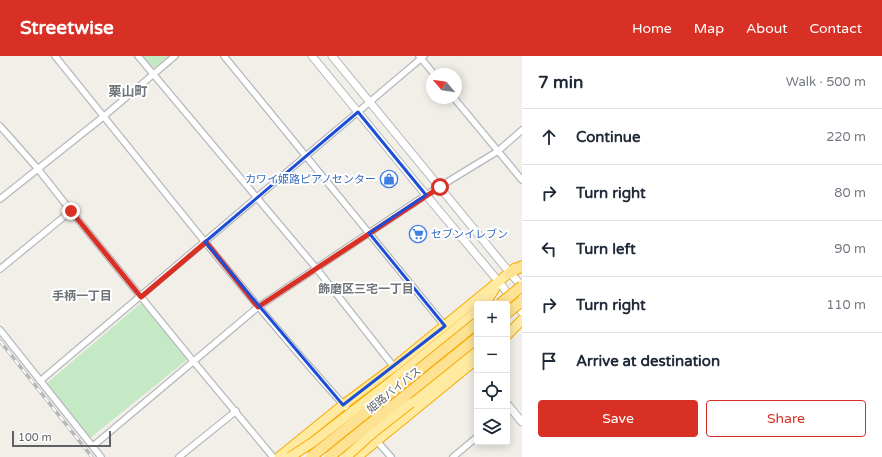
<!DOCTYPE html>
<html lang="en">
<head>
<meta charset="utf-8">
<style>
	body { margin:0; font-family:"Varela Round","Noto Sans JP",sans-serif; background:#f6f6f7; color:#1f2937 }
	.controls { position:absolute; right:12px; bottom:12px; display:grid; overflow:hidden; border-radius:4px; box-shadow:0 2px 10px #0003 }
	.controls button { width:36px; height:36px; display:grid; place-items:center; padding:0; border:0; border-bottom:1px solid #e0e1e3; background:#fff; color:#1f2937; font:20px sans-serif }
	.compass { position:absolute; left:426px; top:12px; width:36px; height:36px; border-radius:50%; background:#fff; box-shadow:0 2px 10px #0003; rotate:299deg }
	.scale { position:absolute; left:12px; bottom:10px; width:99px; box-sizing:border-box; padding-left:4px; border:2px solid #5f6368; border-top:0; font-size:11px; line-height:14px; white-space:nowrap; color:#5f6368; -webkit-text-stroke:3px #fff; paint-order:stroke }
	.stop { position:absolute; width:12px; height:12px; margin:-9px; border:3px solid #d93025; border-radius:50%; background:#fff }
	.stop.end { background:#d93025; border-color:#fff; box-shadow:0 1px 4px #0008 }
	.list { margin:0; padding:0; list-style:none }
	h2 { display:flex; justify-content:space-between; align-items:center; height:52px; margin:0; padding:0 16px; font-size:17px }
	h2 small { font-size:13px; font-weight:400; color:#747a83 }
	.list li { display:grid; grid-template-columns:26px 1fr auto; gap:12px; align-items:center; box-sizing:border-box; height:56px; padding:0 16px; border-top:1px solid #e0e1e3 }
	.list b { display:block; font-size:15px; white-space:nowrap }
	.list em { font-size:13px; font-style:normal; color:#747a83 }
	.actions { display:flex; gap:8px; padding:12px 16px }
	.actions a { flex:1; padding:9px 0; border:1px solid #d93025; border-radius:4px; text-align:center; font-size:14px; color:#d93025 }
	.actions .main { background:#d93025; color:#fff }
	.icon { flex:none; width:22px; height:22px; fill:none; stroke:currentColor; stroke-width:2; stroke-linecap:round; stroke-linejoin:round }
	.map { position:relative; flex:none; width:522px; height:401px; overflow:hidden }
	header { display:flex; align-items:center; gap:24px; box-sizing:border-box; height:56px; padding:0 20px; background:#d93025; color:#fff }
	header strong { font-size:19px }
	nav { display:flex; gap:22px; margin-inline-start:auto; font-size:14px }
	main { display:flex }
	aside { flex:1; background:#fff }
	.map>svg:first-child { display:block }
	.green { fill:#c5e8c5 }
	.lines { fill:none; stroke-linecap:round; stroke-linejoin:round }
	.minor-casing { stroke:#b5b8bc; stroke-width:8 }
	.tertiary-casing { stroke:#b5b8bc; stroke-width:9 }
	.trunk-casing { stroke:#f9ab00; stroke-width:11 }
	.motorway-casing { stroke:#f9ab00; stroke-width:12 }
	.minor { stroke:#fff; stroke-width:5.5 }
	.tertiary { stroke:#fff; stroke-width:7 }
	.trunk { stroke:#feeaa1; stroke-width:9 }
	.motorway { stroke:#fde293; stroke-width:10 }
	.rail-casing { stroke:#b6b7b8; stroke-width:3.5 }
	.rail { stroke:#fff; stroke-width:2; stroke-dasharray:6; stroke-linecap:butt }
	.trunk-bridge-casing { stroke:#f9ab00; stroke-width:11; stroke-linecap:butt }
	.motorway-bridge-casing { stroke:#f9ab00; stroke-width:12; stroke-linecap:butt }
	.trunk-bridge { stroke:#feeaa1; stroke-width:9 }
	.motorway-bridge { stroke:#fde293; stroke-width:10 }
	.route { stroke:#d93025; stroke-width:5 }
	.marked { fill:none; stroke:#1d4ed8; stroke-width:3; stroke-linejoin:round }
	.labels { text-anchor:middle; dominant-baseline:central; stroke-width:4; stroke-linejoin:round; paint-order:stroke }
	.shop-label { font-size:11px; fill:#366cbe; stroke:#fff; text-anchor:end }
	.street-label { font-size:11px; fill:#5f6368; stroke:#fff }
	.neighbourhood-label { font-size:12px; font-weight:bold; fill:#70757a; stroke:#fff }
	.quarter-label { font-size:13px; font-weight:bold; fill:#70757a; stroke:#fff }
</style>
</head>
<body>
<header>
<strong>Streetwise</strong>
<nav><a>Home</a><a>Map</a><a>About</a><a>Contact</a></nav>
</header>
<main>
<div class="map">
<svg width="522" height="401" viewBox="0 0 522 401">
	<rect width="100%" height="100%" fill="#f1efe8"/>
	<g class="green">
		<polygon points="143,0 169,0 156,11 151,11"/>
		<polygon points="141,247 188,303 90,382 46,328"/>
	</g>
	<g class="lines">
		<defs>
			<g id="minor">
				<path d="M55,0C102,59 149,117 196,175C251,242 306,309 366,373"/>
				<polyline points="138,0 316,212 394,311"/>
				<polyline points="224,0 445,270"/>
				<polyline points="419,0 434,18"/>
				<polyline points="454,42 522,124"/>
				<polyline points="0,70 38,113 71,155 194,306 273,401"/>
				<polyline points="0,143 103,61 175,0"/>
				<polyline points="0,213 71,155"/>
				<polyline points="0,274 101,401"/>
				<polyline points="40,325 424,0"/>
				<polyline points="376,384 391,401"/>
				<polyline points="93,390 258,251 426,139 498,95 522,74"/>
				<polyline points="179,401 236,355"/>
				<polyline points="453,401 477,381"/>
			</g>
			<g id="tertiary">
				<polyline points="312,0 426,139 499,226 522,256"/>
				<polyline points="332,0 510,217 522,230"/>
				<polyline points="507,348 522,366"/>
			</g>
			<g id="trunk">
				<polyline points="485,248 495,232"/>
				<polyline points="507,279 522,264"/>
				<polyline points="393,324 477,255"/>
				<polyline points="411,347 477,294"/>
				<polyline points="279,401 343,349 394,311 515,212"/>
				<polyline points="357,401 477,303"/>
			</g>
			<polyline id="motorway" points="510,217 522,210"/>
		</defs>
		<use href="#minor" class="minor-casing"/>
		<use href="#tertiary" class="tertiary-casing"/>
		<use href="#trunk" class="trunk-casing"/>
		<use href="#motorway" class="motorway-casing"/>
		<use href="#minor" class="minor"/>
		<use href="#tertiary" class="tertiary"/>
		<use href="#trunk" class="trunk"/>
		<use href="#motorway" class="motorway"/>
		<defs>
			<polyline id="rail" points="0,285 92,401"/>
		</defs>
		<use href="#rail" class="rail-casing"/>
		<use href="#rail" class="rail"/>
		<defs>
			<g id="trunk-bridge">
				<polyline points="290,401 313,386 393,324"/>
				<polyline points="346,401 374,376 411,347"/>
			</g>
			<g id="motorway-bridge">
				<polyline points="500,248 522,230"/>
				<polyline points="507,257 522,245"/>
				<polyline points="311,401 477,267"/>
				<polyline points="329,401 477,282"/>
			</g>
		</defs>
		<use href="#trunk-bridge" class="trunk-bridge-casing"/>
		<use href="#motorway-bridge" class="motorway-bridge-casing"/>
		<use href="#trunk-bridge" class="trunk-bridge"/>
		<use href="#motorway-bridge" class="motorway-bridge"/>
	</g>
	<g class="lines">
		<polyline class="route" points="71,155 141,241 206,186 258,251 440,131"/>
	</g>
	<path class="marked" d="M358,56L426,139L369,177L445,270L343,349L205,186Z"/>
	<defs>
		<symbol id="shop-ring" viewBox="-11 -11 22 22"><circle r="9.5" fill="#fff" stroke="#3f7fe0" stroke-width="1.5"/><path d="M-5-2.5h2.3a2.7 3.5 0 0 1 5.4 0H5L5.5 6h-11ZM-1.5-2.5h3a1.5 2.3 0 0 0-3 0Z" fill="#3f7fe0"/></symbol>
		<symbol id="supermarket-ring" viewBox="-11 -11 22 22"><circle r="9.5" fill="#fff" stroke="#3f7fe0" stroke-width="1.5"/><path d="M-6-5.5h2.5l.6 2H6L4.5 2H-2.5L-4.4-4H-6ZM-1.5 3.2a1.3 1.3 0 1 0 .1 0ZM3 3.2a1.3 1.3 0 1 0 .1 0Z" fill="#3f7fe0"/></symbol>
	</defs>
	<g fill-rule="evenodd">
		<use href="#shop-ring" x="379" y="113" width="20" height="20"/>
		<use href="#supermarket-ring" x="408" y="168" width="20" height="20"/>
	</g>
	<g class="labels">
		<g class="shop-label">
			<text x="376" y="123">カワイ姫路ピアノセンター</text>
			<text x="431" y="178" text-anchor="start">セブンイレブン</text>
		</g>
		<g class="street-label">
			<text transform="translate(394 334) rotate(-39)">姫路バイパス</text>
		</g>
		<g class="neighbourhood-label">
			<text x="366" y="233">飾磨区三宅一丁目</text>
			<text x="82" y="240">手柄一丁目</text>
		</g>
		<g class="quarter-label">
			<text x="128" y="36">栗山町</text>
		</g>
	</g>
</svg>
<div class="controls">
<button>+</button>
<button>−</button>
<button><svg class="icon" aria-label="locate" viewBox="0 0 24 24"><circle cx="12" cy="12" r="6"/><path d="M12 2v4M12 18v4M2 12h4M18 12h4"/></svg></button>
<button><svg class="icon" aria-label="layers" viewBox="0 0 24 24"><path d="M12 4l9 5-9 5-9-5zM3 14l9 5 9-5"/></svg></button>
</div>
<svg class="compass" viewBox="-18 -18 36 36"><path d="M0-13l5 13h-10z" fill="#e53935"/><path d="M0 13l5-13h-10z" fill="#747a83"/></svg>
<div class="scale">100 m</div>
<div class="stop" style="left:440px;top:131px"></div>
<div class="stop end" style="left:71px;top:155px"></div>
</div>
<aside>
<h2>7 min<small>Walk · 500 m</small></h2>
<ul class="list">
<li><svg class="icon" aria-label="ahead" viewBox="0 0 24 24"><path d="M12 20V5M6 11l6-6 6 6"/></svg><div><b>Continue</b></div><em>220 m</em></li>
<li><svg class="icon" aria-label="right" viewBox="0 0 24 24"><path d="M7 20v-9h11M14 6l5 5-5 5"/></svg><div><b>Turn right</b></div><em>80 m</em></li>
<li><svg class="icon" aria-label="left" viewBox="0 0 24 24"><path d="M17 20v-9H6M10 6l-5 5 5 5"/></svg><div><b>Turn left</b></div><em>90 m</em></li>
<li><svg class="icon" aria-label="right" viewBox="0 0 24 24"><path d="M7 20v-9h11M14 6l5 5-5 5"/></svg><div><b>Turn right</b></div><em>110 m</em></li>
<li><svg class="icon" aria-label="arrive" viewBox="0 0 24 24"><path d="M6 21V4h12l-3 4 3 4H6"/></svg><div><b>Arrive at destination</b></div></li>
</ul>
<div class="actions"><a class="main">Save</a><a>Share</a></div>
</aside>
</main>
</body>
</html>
